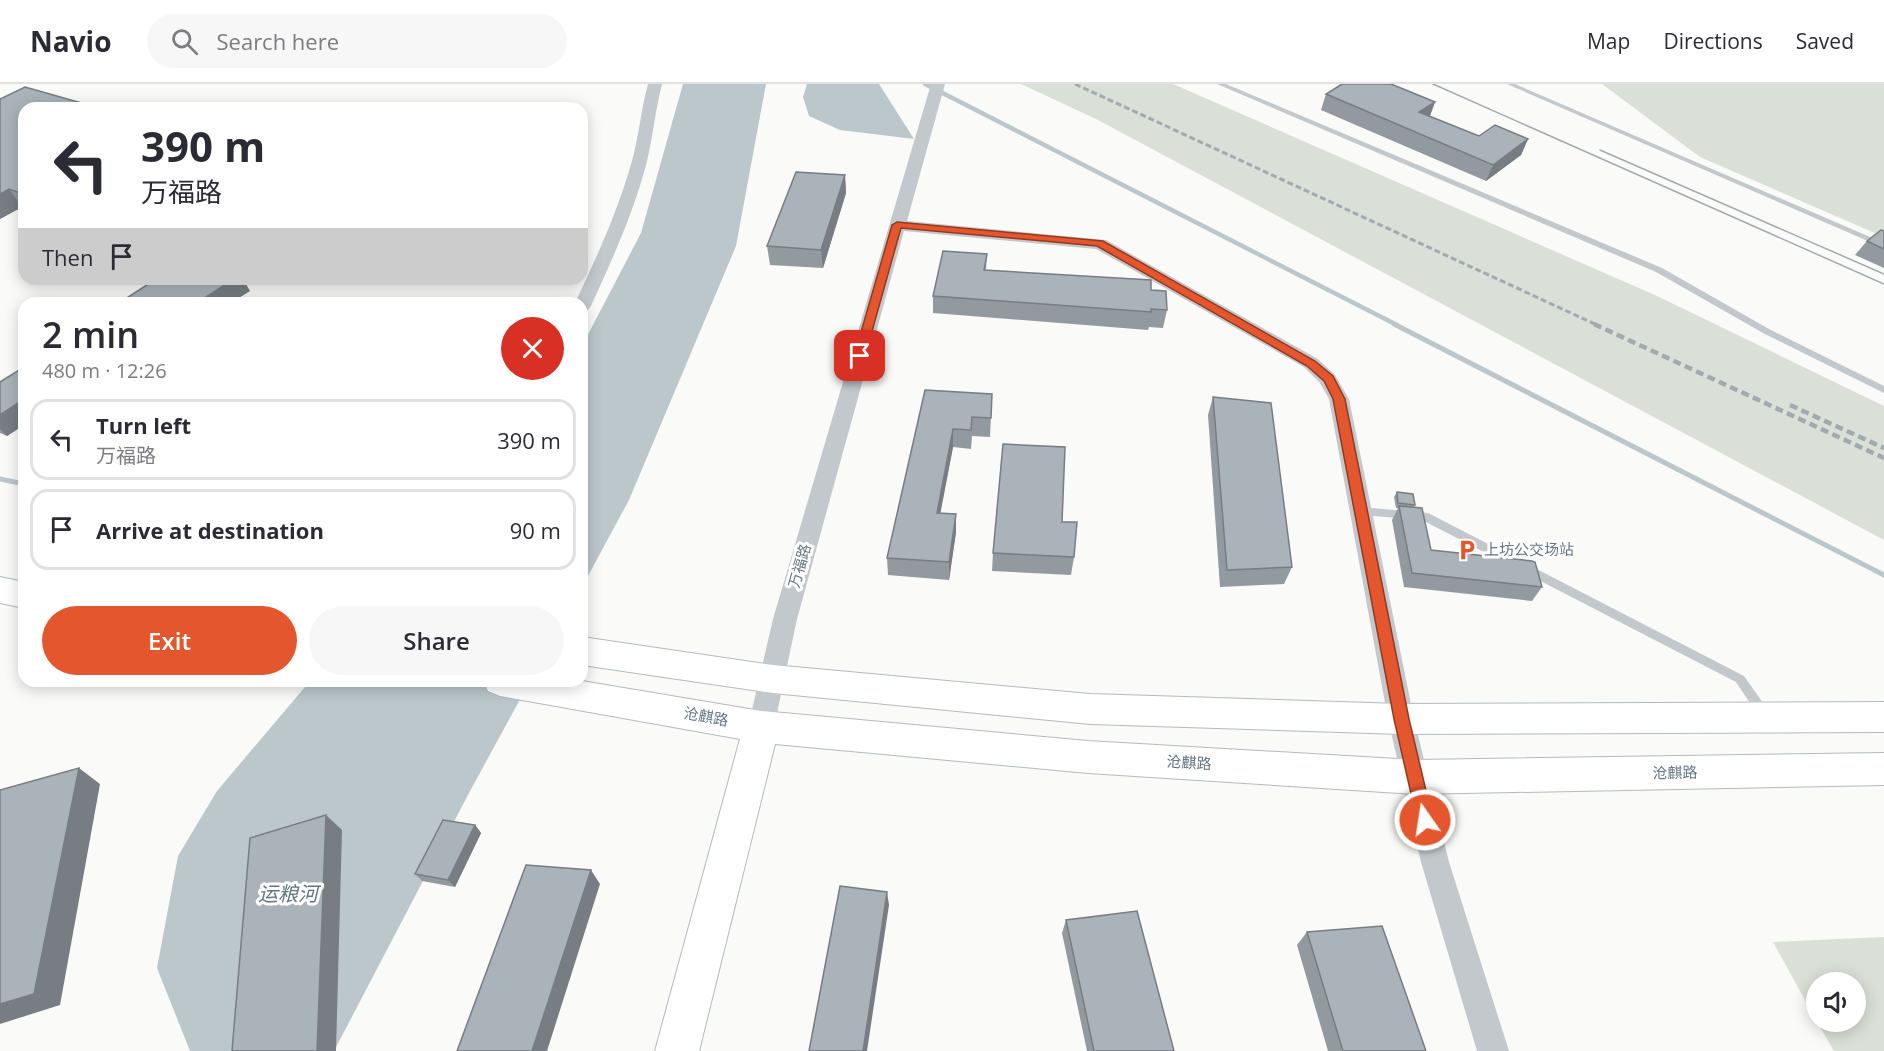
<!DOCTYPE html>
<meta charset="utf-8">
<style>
:root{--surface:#fff;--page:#f7f7f7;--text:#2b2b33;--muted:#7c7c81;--line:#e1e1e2;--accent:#e4572e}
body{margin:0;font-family:"Open Sans","Noto Sans SC",sans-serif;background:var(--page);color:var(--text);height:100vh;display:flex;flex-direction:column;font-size:22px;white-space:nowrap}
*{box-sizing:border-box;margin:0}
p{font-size:20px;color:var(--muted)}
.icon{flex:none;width:33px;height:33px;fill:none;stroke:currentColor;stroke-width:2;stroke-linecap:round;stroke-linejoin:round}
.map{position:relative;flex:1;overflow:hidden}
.details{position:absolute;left:18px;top:213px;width:570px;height:390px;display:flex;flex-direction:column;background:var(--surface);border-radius:18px;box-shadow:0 3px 15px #0003}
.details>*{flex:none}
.top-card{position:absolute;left:18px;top:18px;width:570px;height:183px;border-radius:18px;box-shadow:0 3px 15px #0003;background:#fff;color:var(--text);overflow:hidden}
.buttons{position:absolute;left:1806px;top:888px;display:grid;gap:12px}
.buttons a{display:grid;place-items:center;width:60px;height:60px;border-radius:50%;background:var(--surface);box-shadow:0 3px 15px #0003;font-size:30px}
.pin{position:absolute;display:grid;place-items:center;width:51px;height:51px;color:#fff;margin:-26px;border-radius:12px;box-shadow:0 3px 9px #0006}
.me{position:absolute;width:66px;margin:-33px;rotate:347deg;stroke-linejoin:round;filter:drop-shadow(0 0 4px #0008)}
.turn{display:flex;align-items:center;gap:21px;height:126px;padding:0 24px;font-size:27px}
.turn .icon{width:78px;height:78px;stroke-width:2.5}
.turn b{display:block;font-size:42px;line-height:51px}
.then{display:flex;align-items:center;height:57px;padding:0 24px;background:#0003;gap:12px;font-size:22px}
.round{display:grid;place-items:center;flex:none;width:63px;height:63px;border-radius:32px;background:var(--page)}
.head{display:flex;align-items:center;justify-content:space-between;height:102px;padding:0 24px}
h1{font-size:36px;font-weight:600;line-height:45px}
.button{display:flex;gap:12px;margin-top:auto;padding:12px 24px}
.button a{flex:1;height:69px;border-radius:36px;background:var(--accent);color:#fff;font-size:24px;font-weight:600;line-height:69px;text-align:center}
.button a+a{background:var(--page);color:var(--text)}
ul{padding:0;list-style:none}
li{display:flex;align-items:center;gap:18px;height:81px;margin:0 12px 9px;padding:0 12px;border:3px solid var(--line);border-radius:18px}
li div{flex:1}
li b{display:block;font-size:22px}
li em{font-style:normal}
header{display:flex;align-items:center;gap:36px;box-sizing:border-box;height:84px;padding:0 30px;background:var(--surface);border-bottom:2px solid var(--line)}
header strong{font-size:28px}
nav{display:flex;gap:33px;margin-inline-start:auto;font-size:21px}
.search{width:420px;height:54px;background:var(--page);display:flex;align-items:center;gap:15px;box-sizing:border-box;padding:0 21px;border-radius:33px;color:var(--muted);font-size:22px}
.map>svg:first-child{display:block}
.green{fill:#dadfd7}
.water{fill:#bbc7cb}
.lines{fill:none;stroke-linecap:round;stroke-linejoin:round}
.stream-far1{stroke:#bbc7cb;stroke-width:4.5}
.stream{stroke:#bbc7cb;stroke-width:5}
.secondary-casing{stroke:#b3babf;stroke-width:2}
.lane{fill:#c3c8cc;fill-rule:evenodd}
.street{fill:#c3c8cc;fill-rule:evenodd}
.secondary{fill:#fff;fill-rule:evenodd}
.tram{stroke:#a2aab0;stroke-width:1.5}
.rail-far1{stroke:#a2aab0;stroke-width:3;stroke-dasharray:6 3;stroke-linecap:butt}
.rail{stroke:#a2aab0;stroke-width:4.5;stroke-dasharray:8 4.5;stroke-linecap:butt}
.wall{fill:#929a9f}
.shaded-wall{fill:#777d82}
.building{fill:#aab3b9;stroke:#777d82;stroke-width:1.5}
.route{fill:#e4572e;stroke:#94391e;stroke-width:1.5}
.labels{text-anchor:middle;stroke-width:6;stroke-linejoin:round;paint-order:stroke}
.poi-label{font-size:15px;fill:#657683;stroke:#fff;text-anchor:start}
.street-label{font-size:15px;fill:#657683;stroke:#fff}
.near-water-label{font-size:20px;font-style:italic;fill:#60757c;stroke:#fff}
</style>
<header>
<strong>Navio</strong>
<div class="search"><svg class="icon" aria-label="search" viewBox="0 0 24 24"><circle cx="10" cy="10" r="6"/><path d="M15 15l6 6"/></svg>Search here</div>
<nav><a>Map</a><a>Directions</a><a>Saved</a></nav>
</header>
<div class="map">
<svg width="1884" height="967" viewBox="0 0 1884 967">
<rect width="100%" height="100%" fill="#fafaf8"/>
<g class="green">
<polygon points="1021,0 1173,0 1657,212 1884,322 1884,456 1096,35"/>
<polygon points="1602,0 1884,0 1884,153 1700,73"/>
<polygon points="1884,853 1884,967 1834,967 1817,938 1856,938 1856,898 1816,898 1816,936 1773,858"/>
</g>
<g class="water">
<polygon points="683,0 766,0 736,162 629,416 582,503 582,262 641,149"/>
<polygon points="807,0 879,0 914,55 840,46 809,32 803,13"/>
<polygon points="310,597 530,597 469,709 334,967 190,967 157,884 178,772 217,707"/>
</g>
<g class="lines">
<polyline class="stream-far1" points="925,0 1397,241"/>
<g class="stream">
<polyline points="1394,240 1884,491"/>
<polyline points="0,395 24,400"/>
</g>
<defs>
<g id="secondary">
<polygon points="0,493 24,498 24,524 0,519"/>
<polygon points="582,553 773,581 1090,610 1401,620 1884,618 1884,648 1401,650 1090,640 773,609 582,581"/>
<polygon points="483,597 582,597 761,627 1088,657 1415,676 1884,669 1884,701 1415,710 1088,689 775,660 699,967 655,967 740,655 500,612 488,607"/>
</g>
</defs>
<use href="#secondary" class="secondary-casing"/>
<g class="lane">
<polygon points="1217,0 1226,0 1662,184 1769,245 1884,302 1884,309 1763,249 1656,188"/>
<polygon points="1507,0 1515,0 1884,159 1884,164"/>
<polygon points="1361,423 1428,429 1744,592 1768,626 1770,630 1768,634 1764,635 1760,634 1736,598 1422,436 1361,431 1356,427"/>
</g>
<g class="street">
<path d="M648,0h14c-7,27 -9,54 -16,81 -13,49 -34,95 -55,141l-3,4 -6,2v-9h-7c22,-46 43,-93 57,-142 7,-25 9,-52 16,-77z"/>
<polygon points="931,0 945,0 907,137 1106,156 1318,275 1335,291 1349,315 1414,635 1449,778 1509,967 1477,967 1421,778 1388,635 1329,315 1320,299 1304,283 1096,165 904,147 797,535 774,643 770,651 761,654 752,651 748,643 773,535"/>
</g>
<use href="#secondary" class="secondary"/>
<g class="tram">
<polyline points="1433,0 1884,200"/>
<polyline points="1600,66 1884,190"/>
</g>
<polyline class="rail-far1" points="1075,0 1597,241"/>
<g class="rail">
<polyline points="1594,240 1884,374"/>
<polyline points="1790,321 1884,364"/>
</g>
</g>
<g class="wall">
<polygon points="1326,10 1435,18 1430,32 1479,52 1528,55 1521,71 1486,97 1321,26"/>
<polygon points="24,24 24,123 22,123 0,135"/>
<polygon points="845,91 846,109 823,184 770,181 767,162"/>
<polygon points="1884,147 1884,184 1855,171 1867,157"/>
<polygon points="987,170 986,186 1151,206 1167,226 1163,244 1149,243 1148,246 933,229 933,212"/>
<polygon points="24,283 24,341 7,352 0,349 0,298"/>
<polygon points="925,306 992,310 990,353 972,352 971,365 953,363 940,429 956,448 949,496 888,491 887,474"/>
<polygon points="1213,313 1292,483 1284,500 1220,503 1208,331"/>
<polygon points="1397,408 1415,421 1414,423 1431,466 1542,503 1532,517 1404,503 1392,436 1398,424 1396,424 1394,413"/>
<polygon points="1062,438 1074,473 1071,491 992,487 993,469"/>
<polygon points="475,741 481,749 455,803 422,797 415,790"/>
<polygon points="1066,836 1174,967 1087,967 1062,849"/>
<polygon points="1307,848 1426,967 1328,967 1297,861"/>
</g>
<g class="shaded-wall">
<polygon points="1435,18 1429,34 1419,28"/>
<polygon points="1528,55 1521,71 1486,97 1493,81"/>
<polygon points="845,91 846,109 823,184 821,166"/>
<polygon points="9,105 22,123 0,135 0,110"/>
<polygon points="231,195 243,195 250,207 231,219 197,219"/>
<polygon points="24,315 24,341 7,352 0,345 0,331"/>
<polygon points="953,345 953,363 937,447 937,429"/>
<polygon points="956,430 956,448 949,496 949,478"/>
<polygon points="79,684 100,700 60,921 0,940 0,920"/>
<polygon points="326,731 342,746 336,967 317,967"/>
<polygon points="475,741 481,749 455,803 448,796"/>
<polygon points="591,786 600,800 547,967 532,967"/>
<polygon points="887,808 889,821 867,967 863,967"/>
</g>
<g class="building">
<polygon points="1342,0 1391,0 1435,18 1419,28 1479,52 1495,41 1528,55 1493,81 1326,10"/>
<polygon points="25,3 99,24 24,24 24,109 23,110 9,105 0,110 0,15"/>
<polygon points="796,88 845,91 821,166 767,162"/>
<polygon points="1881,146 1884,147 1884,165 1867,157"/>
<polygon points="943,167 987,170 984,186 1151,196 1151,206 1166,207 1167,226 1151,225 1151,228 933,212"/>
<polygon points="156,195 234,195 197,219 177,219 170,216 165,219 119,219"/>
<polygon points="24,283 24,315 0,331 0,298"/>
<polygon points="925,306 992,310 991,334 972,333 971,346 953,345 937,429 956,430 949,478 887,474"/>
<polygon points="1213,313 1271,319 1292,483 1227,486"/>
<polygon points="1003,360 1065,363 1062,438 1077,438 1074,473 993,469"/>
<polygon points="1397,408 1413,410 1415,421 1398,419"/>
<polygon points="1399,422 1422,424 1431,466 1532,477 1535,478 1542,503 1412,489"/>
<polygon points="79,684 34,910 0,920 0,706"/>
<polygon points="326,731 317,967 232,967 250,754"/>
<polygon points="443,736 475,741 448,796 415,790"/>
<polygon points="526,781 591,786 532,967 457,967"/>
<polygon points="840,802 887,808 863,967 809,967"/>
<polygon points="1137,827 1174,967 1094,967 1066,836"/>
<polygon points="1382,842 1426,967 1343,967 1307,848"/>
</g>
<polygon class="route" points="897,138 1103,157 1315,277 1333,292 1345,315 1409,635 1433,736 1431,741 1425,743 1419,741 1417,736 1394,635 1333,315 1324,297 1307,282 1097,162 901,144 865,272 860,276 856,275 854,272 892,141"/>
<defs>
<symbol id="parking-bare" viewBox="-9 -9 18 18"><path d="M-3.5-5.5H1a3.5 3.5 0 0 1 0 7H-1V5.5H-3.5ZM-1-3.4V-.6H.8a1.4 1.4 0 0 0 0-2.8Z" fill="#e4572e" stroke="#fff" stroke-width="2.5" paint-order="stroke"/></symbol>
</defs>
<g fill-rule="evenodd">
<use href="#parking-bare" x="1452" y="451" width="30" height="30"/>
</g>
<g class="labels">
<g class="poi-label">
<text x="1484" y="471">上坊公交场站</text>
</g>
<g class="street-label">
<text transform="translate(800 482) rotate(-74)" y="5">万福路</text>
<text transform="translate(706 633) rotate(10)" y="5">沧麒路</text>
<text transform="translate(1189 679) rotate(3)" y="5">沧麒路</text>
<text transform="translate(1675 689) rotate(-1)" y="5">沧麒路</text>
</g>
<g class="near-water-label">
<text x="288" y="817">运粮河</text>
</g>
</g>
</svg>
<div class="buttons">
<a><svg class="icon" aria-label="sound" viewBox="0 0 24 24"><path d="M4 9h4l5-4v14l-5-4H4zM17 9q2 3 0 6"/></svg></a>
</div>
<div class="pin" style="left:860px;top:272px;background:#d93025"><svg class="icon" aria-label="arrive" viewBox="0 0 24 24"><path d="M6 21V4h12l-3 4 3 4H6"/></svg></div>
<svg class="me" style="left:1425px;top:736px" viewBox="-20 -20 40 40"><circle r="17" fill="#e4572e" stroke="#fff" stroke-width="3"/><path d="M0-11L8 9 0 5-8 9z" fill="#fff"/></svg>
<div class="top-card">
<div class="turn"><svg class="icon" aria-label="left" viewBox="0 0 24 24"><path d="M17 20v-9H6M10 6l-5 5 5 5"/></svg><div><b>390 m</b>万福路</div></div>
<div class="then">Then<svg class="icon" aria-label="arrive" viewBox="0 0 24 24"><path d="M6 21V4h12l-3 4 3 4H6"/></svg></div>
</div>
<section class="details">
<div class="head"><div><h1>2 min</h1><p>480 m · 12:26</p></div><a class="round" style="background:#d93025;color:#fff"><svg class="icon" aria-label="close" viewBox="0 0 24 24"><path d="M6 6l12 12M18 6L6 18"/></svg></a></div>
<ul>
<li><svg class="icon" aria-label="left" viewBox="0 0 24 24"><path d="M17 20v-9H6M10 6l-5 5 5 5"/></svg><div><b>Turn left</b><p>万福路</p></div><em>390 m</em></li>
<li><svg class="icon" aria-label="arrive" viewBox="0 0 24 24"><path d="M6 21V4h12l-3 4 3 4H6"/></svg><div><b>Arrive at destination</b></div><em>90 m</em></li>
</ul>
<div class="button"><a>Exit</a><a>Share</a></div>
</section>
</div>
